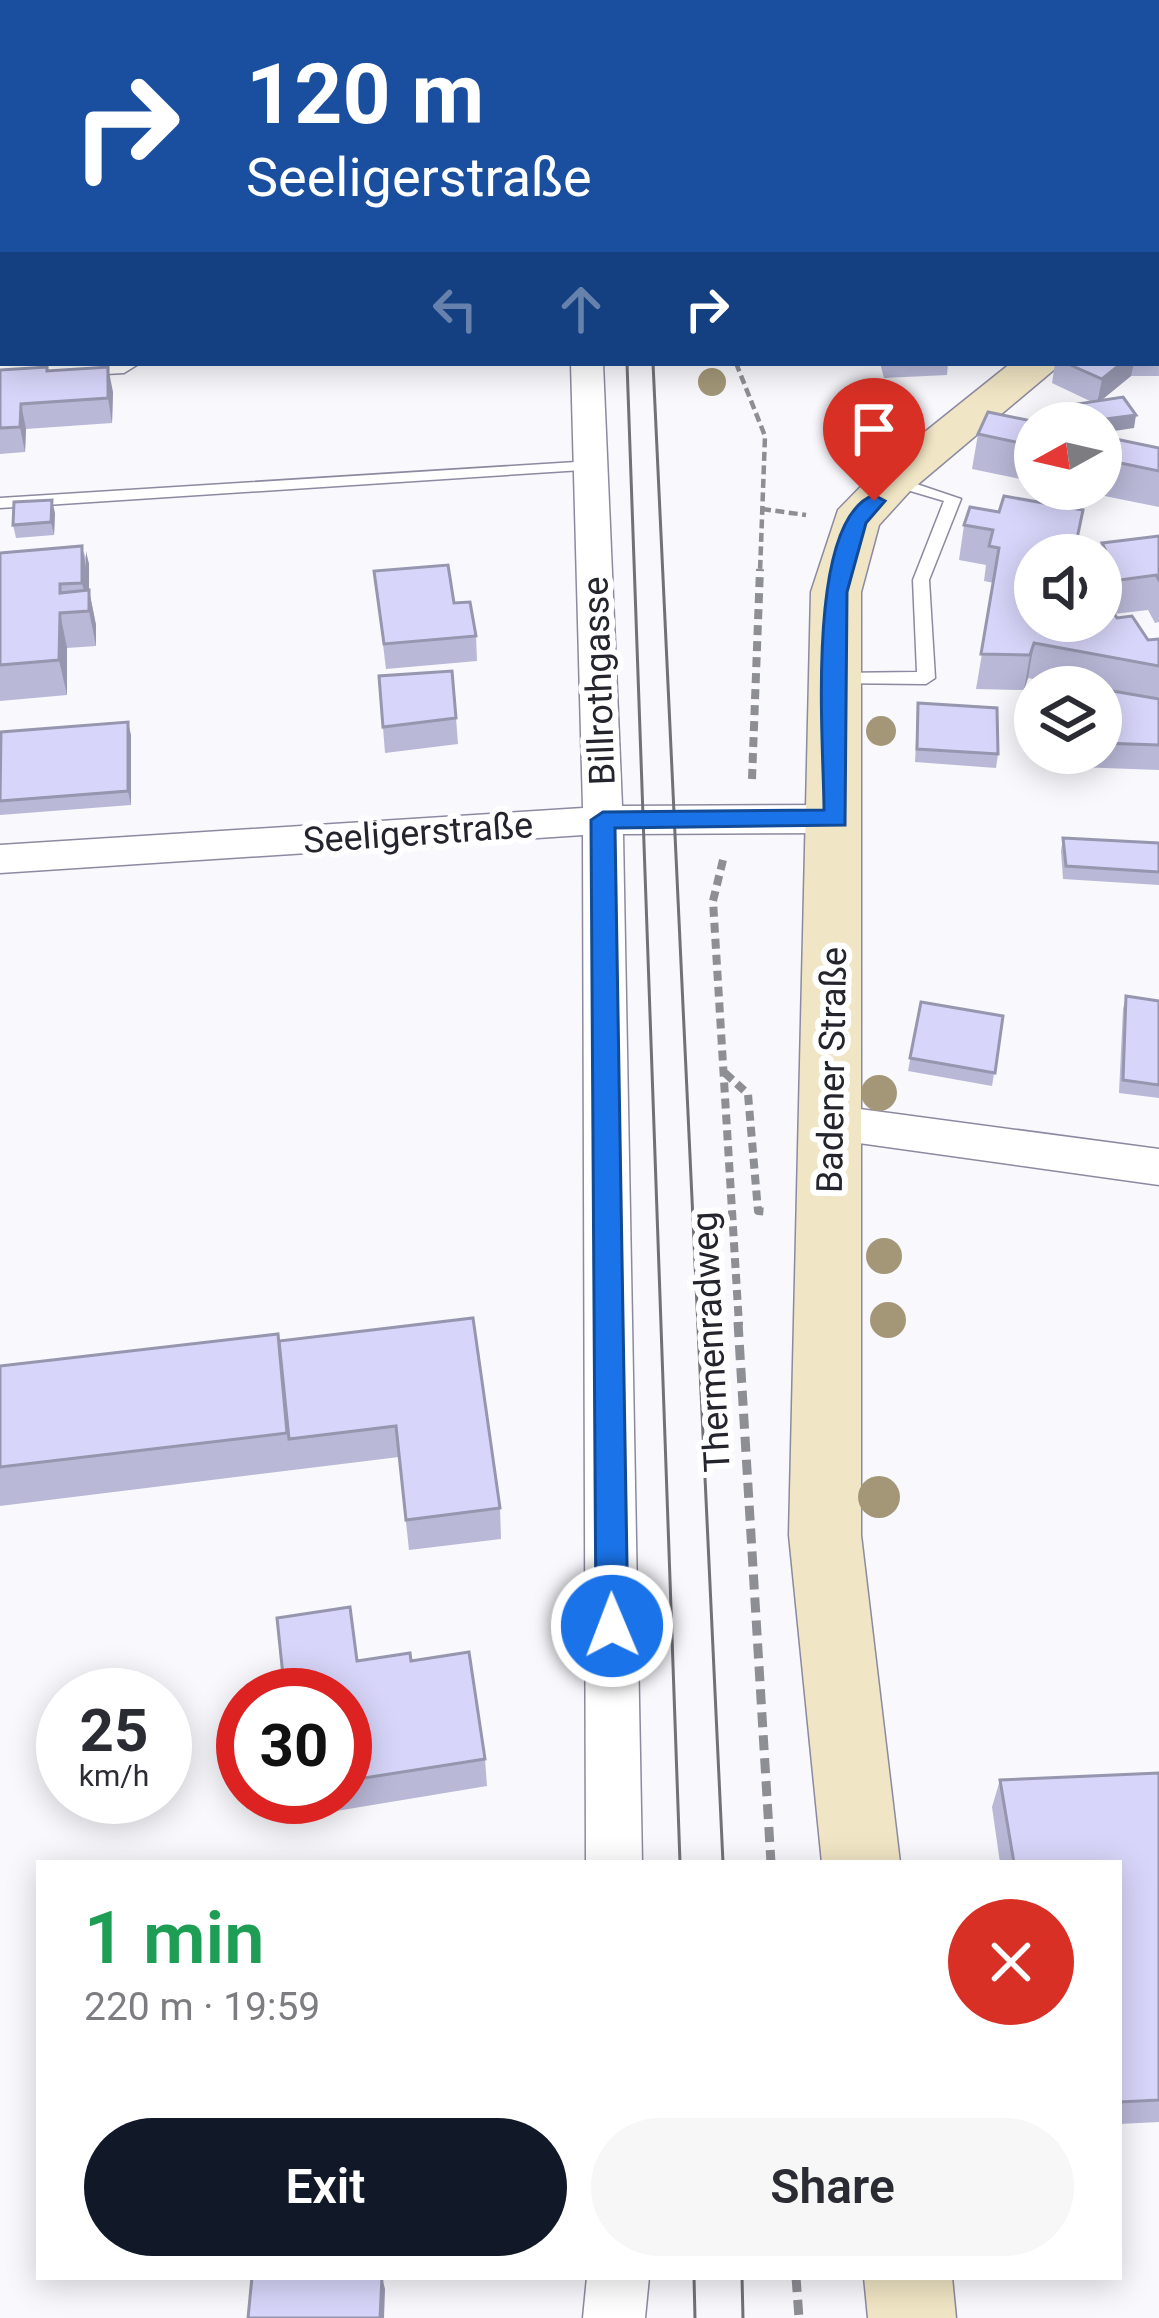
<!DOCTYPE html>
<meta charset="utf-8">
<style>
:root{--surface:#fff;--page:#f7f7f7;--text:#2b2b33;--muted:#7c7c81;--accent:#111827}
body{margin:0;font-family:Roboto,sans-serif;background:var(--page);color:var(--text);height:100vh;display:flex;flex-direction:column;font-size:45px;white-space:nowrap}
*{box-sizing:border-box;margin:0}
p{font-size:39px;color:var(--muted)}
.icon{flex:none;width:66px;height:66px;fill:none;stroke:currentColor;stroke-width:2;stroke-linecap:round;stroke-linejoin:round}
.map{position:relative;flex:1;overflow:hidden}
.sheet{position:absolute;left:36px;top:1860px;width:1086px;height:420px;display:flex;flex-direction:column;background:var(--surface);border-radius:0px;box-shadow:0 6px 30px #0003}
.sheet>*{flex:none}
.top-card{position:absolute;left:0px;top:0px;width:1161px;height:366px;box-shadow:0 6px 30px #0003;background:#1a4fa0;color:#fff;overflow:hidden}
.needle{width:78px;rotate:262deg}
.controls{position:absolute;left:1014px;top:402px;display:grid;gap:24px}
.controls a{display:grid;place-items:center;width:108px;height:108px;border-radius:50%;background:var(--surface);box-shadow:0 6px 30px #0003;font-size:60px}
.speed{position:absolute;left:36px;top:1668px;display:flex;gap:24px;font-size:60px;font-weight:700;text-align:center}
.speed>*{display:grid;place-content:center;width:156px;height:156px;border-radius:50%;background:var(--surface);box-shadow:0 6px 30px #0003;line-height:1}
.speed small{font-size:30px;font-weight:400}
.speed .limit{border:18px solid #d22;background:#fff;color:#111}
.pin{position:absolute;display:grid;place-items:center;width:102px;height:102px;color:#fff;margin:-123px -51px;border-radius:50% 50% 50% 0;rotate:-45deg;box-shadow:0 0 12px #0007}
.pin .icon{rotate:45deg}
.me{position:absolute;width:132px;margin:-66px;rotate:359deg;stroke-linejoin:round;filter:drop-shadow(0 0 9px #0008)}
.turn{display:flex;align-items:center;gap:42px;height:252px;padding:0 48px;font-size:54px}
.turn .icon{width:156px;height:156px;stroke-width:2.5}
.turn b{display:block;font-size:84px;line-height:102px}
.lanes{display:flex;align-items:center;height:114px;padding:0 48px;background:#0003;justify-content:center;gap:60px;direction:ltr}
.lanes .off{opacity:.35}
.round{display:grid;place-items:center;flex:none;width:126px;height:126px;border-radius:63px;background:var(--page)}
.overview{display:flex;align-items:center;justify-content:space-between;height:204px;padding:0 48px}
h1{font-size:72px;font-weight:600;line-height:90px;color:#1e9e55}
.primary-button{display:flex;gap:24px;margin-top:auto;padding:24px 48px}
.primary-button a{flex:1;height:138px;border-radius:72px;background:var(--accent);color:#fff;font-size:48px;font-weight:600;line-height:138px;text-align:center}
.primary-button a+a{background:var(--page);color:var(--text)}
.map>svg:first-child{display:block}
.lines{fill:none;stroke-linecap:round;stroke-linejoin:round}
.lane-casing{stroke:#8b8aa1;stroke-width:3}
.street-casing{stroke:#8b8aa1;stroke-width:3}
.secondary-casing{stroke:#8b8aa1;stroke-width:3}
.path-far2{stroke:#8e8e95;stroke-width:4.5;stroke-dasharray:9 4.5;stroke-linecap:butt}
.path-far1{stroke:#8e8e95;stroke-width:8;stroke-dasharray:10 6;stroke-linecap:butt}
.path{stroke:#8e8e95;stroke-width:9;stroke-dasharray:15 8;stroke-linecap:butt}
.lane{fill:#fff;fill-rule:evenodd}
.street{fill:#fff;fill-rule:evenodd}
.secondary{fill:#f0e5c4;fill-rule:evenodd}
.tram{stroke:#717178;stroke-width:3}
.tree{fill:#a39778}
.wall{fill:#b9b8d7}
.shaded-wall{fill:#9696af}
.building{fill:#d7d6fa;stroke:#9696af;stroke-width:3;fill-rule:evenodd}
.route{fill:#1a73e8;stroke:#114b97;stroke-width:3}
.labels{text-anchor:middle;stroke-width:12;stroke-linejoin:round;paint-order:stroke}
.street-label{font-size:36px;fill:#24242d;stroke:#fff}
</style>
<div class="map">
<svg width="1159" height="2318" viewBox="0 0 1159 2318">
<rect width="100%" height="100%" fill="#f8f8fd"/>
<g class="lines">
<defs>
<g id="lane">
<rect x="737" y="0" width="12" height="3"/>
<polygon points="592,461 600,466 598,469 0,508 0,498"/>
<polygon points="893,476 961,499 929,580 935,678 926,684 831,683 831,675 837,673 917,672 913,580 944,501 887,484 885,481"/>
</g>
<g id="street">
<rect x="559" y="0" width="28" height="3"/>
<polygon points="799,0 827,0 797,3"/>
<polygon points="0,360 3,363 140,363 124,373 0,380"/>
<polygon points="571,363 603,363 622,806 836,805 850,809 856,819 850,829 836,833 623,834 642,1863 586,1863 583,835 0,873 0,845 583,808"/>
<polygon points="830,1105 1159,1149 1159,1185 830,1139 814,1134 808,1122 814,1110"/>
<polygon points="587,2277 649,2277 645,2318 583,2318"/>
</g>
<g id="secondary">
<polygon points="1159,271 1159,298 1158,298 1158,271"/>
<polygon points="1011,363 1062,363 910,491 879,525 861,592 861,1535 900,1863 822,1863 789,1535 811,592 838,510 876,471"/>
<polygon points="864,2277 952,2277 956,2318 868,2318"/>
</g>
</defs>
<use href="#lane" class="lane-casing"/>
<use href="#street" class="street-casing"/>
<use href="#secondary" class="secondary-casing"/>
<g class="path-far2">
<polyline points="736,363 765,436 760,572"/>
<polyline points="762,509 806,515"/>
</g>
<g class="path-far1">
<polyline points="752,779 760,569"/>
<polyline points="723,860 713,901 739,1325"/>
<polyline points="725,1073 748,1094 758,1211 769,1212"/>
</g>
<g class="path">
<polyline points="738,1322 771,1863"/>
<polyline points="796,2277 799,2318"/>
</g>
<use href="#lane" class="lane"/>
<use href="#street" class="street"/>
<use href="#secondary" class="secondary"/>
<g class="tram">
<polyline points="627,363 680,1863"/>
<polyline points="653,363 723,1863"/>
<polyline points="694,2277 695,2318"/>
<polyline points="742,2277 743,2318"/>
</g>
</g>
<g class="tree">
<circle cx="712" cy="382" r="14"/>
<circle cx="861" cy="464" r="14"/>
<circle cx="881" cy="731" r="15"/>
<circle cx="879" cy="1093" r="18"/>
<circle cx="884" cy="1256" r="18"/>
<circle cx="888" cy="1320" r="18"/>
<circle cx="879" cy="1497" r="21"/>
</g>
<g class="wall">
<polygon points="0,0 41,0 41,3 3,3 3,11 0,11"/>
<rect x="92" y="0" width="109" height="3"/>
<rect x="0" y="16" width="3" height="65"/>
<rect x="0" y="219" width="3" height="95"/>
<polygon points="1158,334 1159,376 1131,376 1101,400 1134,428 1101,423 1064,423 1062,419 1064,406 1092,402 1052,383 1055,363 1158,363"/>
<polygon points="880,363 948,363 947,375 884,378"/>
<polygon points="0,370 48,371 113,392 112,423 26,429 25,452 0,454"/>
<polygon points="1035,423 1035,482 972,469 978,434"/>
<polygon points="1101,459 1159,471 1159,507 1070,489 1101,489"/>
<polygon points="970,507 1075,553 1101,550 1102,543 1159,536 1159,622 1155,623 1148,610 1114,614 1117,618 1148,640 1159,639 1159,770 1077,767 1076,753 1101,753 1101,687 1076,687 1028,678 1024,690 976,689 994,583 984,581 986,565 959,560 964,525"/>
<polygon points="55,513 54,535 16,538 13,525"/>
<polygon points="83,551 89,564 89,590 96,625 96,646 67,648 67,695 0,701 0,553"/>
<polygon points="374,571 476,636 477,661 386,669"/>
<polygon points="379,676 456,718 458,744 385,753"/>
<polygon points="918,703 998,754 996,768 915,762"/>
<polygon points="131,735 131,805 0,815 0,749"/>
<polygon points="1063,838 1159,843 1159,885 1063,879 1061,851"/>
<polygon points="1126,996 1159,1001 1159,1098 1119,1093 1123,1009"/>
<polygon points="921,1002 1003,1016 992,1086 908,1071"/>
<polygon points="473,1318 500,1508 501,1539 409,1550 399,1457 0,1506 0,1366 279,1341"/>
<polygon points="358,1661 411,1661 485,1759 487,1786 300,1817 296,1797 345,1797 345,1695"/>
<polygon points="1159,1773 1159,2122 1119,2124 1119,1863 1000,1863 992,1807 1000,1780"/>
</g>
<g class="shaded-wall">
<polygon points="1122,363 1134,363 1131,376 1097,404 1102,379"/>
<polygon points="108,367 113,392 112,423 108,398"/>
<polygon points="21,404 26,429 25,452 20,427"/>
<polygon points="1136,415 1134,428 1101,433 1101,423 1086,423"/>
<polygon points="52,500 55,513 54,535 51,522"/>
<polygon points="82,546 86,568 86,551 89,564 89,611 82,583"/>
<polygon points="89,590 96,625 96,646 89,611"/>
<polygon points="60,613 67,648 67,695 59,660"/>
<polygon points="1034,643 1028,678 1024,690 1030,655"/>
<polygon points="128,722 131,735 131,805 128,791"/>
<polygon points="382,2277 385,2289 384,2318 380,2318"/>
</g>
<g class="building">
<rect x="673" y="0" width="57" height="3"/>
<rect x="0" y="16" width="3" height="41"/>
<rect x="1158" y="97" width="1" height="67"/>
<rect x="0" y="130" width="3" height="28"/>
<rect x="0" y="219" width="3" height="45"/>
<polygon points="1066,363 1122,363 1102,379"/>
<polygon points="47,367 47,371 108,367 108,398 21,404 20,427 0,428 0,370"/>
<polygon points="1123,397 1136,415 1076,423 1064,406"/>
<polygon points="988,412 1041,423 1035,423 1035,446 978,434"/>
<polygon points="1101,436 1159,448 1159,471 1101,459"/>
<path d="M1004,496l79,14 -9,43 31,-4 -3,-6 57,-7v44l-3,-5 -51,7 11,21 -8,1 9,14 15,-2 16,24 11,-1v27l-125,-23 -4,12 -49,-1 18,-106 -10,-2 4,-16 -29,-5 6,-18 29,5zM1035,555h66v66h-66z"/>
<polygon points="52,500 51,522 13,525 14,502"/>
<polygon points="82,546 82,583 60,584 60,593 89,590 89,611 60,613 59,660 0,665 0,553"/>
<polygon points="448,565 454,603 470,602 476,636 384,644 374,571"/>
<polygon points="452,671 456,718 383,727 379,676"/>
<polygon points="1101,689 1159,699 1159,745 1101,743"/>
<polygon points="918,703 997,708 998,754 917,749"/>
<polygon points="128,722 128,791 0,801 1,732"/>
<polygon points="1063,838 1159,843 1159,872 1066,866"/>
<polygon points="1126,996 1159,1001 1159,1085 1123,1080"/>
<polygon points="921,1002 1003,1016 995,1073 910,1058"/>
<polygon points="473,1318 500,1508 406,1520 396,1426 289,1439 279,1341"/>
<polygon points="278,1334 287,1433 0,1467 0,1366"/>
<polygon points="350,1607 357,1661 410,1653 411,1661 469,1652 485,1759 345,1781 345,1695 285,1695 277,1618"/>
<polygon points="1159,1773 1159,2100 1119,2102 1119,1863 1014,1863 1000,1780"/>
<polygon points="252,2277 382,2277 380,2318 248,2318"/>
</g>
<path class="route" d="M874,495l11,6 -19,22 -19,69 -2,233 -230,3 13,798 -5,10 -11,5 -11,-5 -5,-10 -5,-806 12,-8 221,-2c0,-64 -20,-290 50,-315z"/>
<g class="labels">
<g class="street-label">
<text transform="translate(598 681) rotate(-92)" y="13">Billrothgasse</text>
<text transform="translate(418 832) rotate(-4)" y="13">Seeligerstraße</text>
<text transform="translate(831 1070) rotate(-89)" y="13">Badener Straße</text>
<text transform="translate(710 1342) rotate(-93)" y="13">Thermenradweg</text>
</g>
</g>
</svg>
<div class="controls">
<a><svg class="needle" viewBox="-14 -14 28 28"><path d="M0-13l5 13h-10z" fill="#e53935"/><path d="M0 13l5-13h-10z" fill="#7c7c81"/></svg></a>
<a><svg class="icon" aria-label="sound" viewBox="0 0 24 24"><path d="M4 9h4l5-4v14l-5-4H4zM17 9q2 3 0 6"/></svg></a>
<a><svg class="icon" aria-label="layers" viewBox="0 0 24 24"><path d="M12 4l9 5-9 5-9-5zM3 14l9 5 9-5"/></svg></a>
</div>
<div class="speed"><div>25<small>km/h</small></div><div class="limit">30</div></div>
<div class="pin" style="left:874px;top:501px;background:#d93025"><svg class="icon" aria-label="arrive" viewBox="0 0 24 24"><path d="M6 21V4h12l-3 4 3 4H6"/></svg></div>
<svg class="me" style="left:612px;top:1626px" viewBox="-20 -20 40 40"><circle r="17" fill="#1a73e8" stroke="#fff" stroke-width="3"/><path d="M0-11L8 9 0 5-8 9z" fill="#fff"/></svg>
<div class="top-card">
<div class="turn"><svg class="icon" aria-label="right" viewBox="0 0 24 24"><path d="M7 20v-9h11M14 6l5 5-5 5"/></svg><div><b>120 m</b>Seeligerstraße</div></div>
<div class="lanes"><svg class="icon off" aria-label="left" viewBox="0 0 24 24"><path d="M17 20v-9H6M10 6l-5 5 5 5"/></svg><svg class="icon off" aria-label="ahead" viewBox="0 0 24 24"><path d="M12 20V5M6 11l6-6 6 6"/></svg><svg class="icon" aria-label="right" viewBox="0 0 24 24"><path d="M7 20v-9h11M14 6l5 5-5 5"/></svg></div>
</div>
<section class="sheet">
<div class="overview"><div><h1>1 min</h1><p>220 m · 19:59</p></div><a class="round" style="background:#d93025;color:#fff"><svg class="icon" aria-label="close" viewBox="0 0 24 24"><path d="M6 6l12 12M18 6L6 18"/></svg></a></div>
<div class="primary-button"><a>Exit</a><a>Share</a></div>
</section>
</div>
